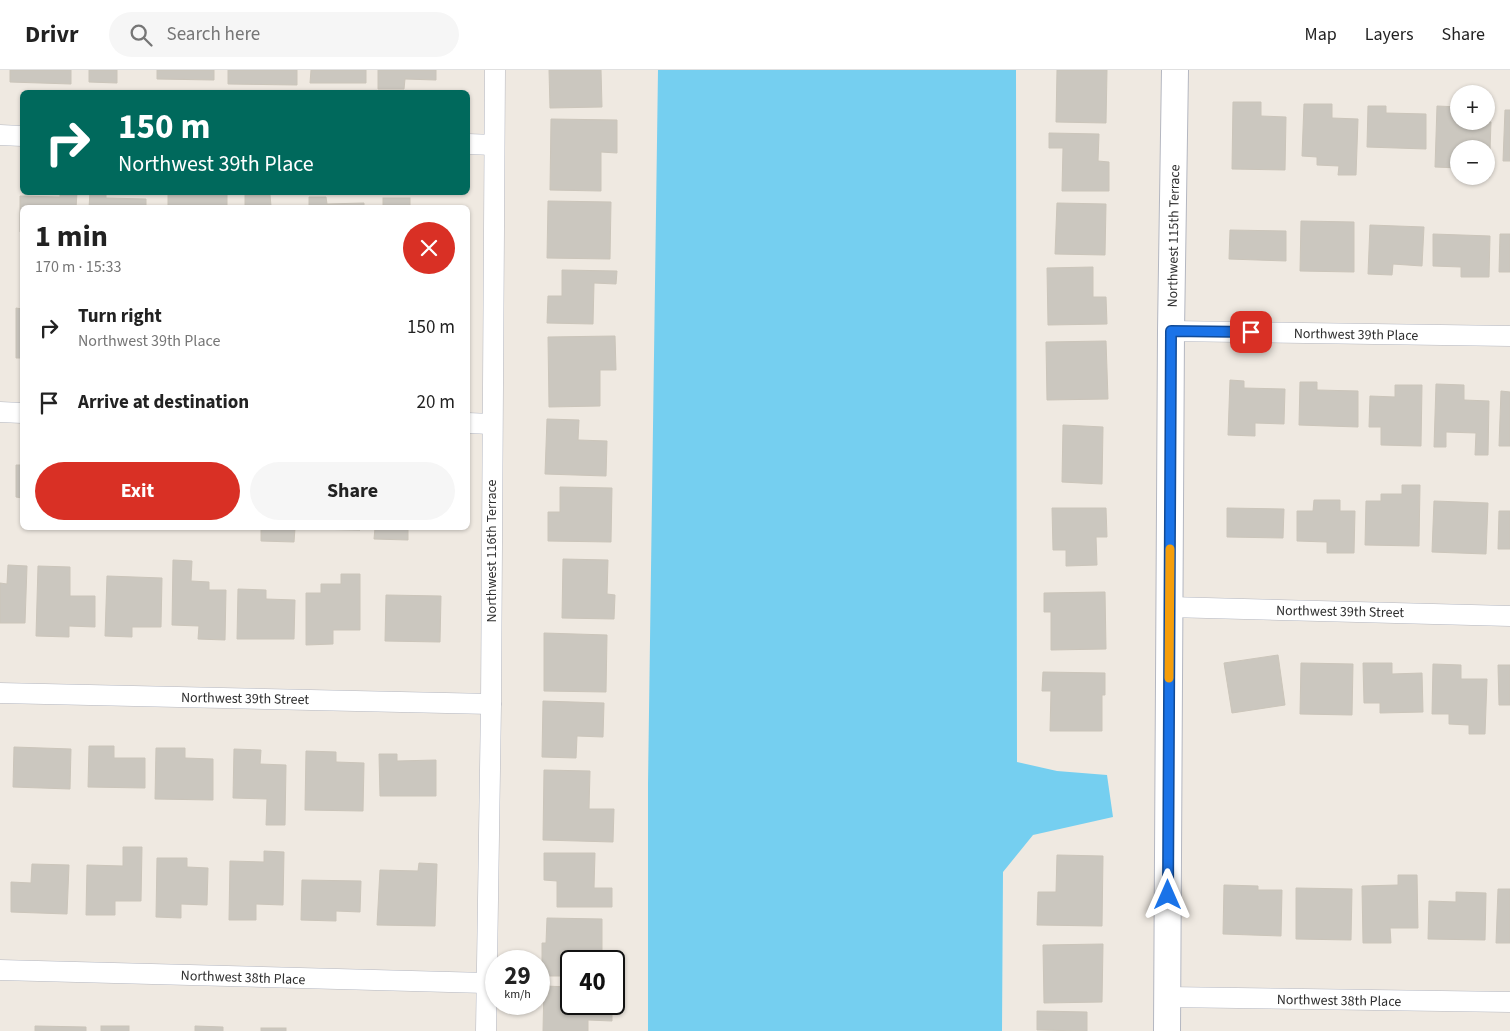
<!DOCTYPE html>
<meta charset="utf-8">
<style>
:root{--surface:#fff;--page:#f6f6f6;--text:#222;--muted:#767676;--line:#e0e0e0;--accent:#d93025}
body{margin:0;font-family:"Source Sans 3",sans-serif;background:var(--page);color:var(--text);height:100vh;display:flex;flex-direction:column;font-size:19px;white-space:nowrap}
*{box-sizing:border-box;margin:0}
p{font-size:16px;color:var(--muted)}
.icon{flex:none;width:28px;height:28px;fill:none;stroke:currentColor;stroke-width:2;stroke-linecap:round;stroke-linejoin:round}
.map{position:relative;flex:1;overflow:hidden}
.drawer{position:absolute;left:20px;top:135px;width:450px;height:325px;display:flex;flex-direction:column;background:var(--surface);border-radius:8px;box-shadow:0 1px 4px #0004}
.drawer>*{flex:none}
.top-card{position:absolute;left:20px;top:20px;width:450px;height:105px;border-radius:8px;box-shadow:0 1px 4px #0004;background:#00695c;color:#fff;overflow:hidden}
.controls{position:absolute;left:1450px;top:15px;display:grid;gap:10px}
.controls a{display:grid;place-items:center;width:45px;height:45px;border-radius:50%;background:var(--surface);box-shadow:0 1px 4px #0004;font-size:25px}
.speed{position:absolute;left:485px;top:880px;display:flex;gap:10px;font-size:25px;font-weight:700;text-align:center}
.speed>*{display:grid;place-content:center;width:65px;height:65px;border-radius:50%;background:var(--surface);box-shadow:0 1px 4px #0004;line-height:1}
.speed small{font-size:12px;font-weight:400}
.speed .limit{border:2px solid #111;border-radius:8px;background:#fff;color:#111}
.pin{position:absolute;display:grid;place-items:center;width:42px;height:42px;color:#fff;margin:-21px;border-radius:10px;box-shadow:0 2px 8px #0006}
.me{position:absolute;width:55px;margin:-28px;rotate:0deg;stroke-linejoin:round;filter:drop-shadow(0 0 4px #0008)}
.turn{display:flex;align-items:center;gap:18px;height:105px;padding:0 15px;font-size:22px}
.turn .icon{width:65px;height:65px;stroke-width:2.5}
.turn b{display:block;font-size:35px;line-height:42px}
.round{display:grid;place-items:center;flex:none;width:52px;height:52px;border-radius:26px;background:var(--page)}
.headline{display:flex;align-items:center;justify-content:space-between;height:85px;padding:0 15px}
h1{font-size:30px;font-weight:700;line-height:38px}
.button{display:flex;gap:10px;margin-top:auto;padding:10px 15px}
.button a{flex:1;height:58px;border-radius:30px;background:var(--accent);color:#fff;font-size:20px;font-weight:700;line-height:58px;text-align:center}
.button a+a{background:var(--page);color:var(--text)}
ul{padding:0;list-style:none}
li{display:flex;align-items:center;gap:15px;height:75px;padding:0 15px}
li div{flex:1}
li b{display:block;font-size:19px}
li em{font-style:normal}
header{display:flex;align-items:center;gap:30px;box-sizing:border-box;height:70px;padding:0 25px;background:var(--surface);border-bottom:1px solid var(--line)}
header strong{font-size:24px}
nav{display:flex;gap:28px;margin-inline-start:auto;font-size:18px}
.search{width:350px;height:45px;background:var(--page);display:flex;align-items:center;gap:12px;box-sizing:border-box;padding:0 18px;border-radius:28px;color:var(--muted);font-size:19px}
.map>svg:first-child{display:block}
.water{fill:#75cff0}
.building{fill:#cbc7bf;stroke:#cbc5ba}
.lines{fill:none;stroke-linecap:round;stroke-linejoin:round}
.minor-casing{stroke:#b4b7c1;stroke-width:21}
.tertiary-casing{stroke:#b4b7c1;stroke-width:28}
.minor{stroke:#fff;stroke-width:20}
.tertiary{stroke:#fff;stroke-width:26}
.route-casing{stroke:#114b97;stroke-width:12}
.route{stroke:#1a73e8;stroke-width:9}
.slow{stroke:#f59e0b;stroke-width:9}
.labels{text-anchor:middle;stroke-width:4.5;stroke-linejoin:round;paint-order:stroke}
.street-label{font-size:14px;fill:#2e2e2e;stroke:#fff}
</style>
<header>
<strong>Drivr</strong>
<div class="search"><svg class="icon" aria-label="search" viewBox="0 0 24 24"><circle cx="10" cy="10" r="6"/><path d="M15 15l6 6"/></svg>Search here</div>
<nav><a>Map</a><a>Layers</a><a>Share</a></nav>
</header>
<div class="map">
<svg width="1510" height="961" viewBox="0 0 1510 961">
<rect width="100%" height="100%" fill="#efe9e1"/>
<polygon class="water" points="658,0 1016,0 1017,692 1057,701 1107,705 1113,747 1033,765 1003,802 1002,961 648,961 648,714"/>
<g class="building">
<polygon points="10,0 71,0 71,14 10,12"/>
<polygon points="89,0 117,0 117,13 89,12"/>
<polygon points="157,0 214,0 214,10 157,9"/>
<polygon points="228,0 297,0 297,15 228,14"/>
<polygon points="311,0 366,0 366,13 310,13"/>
<polygon points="378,0 436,0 436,10 405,9 404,19 378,19"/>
<polygon points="549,0 601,0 602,37 550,38"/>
<polygon points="1057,0 1107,0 1106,53 1056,52"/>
<polygon points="1233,32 1261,32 1261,46 1286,47 1285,100 1232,99"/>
<polygon points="1304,34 1332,34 1332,48 1358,49 1356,105 1338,105 1339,96 1317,95 1317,87 1302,86"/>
<polygon points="1368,36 1386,36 1386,43 1426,44 1426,79 1367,77"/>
<polygon points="1437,36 1459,37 1459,51 1491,52 1489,108 1473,108 1486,106 1486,79 1459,79 1459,98 1435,97"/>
<polygon points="1505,40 1510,40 1510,91 1503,91"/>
<polygon points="551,49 617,50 617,83 601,82 601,121 550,120"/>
<polygon points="1049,63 1099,64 1098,91 1109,92 1109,121 1062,121 1063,78 1049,78"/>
<polygon points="60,122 77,122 76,138 22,138 22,162 20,162 20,126 60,127"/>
<polygon points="90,122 106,122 106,128 146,129 146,138 89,138"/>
<rect x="168" y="123" width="59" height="15"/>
<polygon points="245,125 270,125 271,136 299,138 245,138"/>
<polygon points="309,127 326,127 327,134 364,133 364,138 309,138"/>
<rect x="383" y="128" width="27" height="10"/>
<polygon points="548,131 611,132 610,189 547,188"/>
<polygon points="1057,133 1106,134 1105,185 1055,184"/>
<polygon points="1301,151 1354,152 1354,202 1300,201"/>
<polygon points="1370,155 1424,157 1422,196 1393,194 1392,205 1368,204"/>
<polygon points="1230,160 1286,161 1286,191 1229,189"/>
<polygon points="1433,164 1490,166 1489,207 1461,207 1461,197 1433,196"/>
<polygon points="1500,164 1510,164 1510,202 1499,202"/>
<polygon points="1093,197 1093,227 1106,227 1107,254 1048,255 1047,198"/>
<polygon points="562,200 617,201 616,214 594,213 593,254 547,253 548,226 562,226"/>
<polygon points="16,238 22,239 22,288 16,288"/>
<polygon points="615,266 616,300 600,300 600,336 549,337 548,267"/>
<polygon points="1106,271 1108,329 1047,330 1046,272"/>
<polygon points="1230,310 1244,311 1244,318 1285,319 1284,354 1255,353 1255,366 1228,365"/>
<polygon points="1300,312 1317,312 1317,320 1358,321 1358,357 1299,355"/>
<polygon points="1436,314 1464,315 1464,330 1489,331 1488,385 1475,385 1476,363 1446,362 1446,377 1434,377"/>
<polygon points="1395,315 1422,315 1421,376 1381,375 1381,357 1369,357 1370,326 1395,327"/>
<polygon points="1501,321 1510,322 1510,376 1499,376"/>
<polygon points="547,349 579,350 578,370 607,371 606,406 545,404"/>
<polygon points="1063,355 1103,357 1102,414 1062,412"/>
<polygon points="16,395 22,395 22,428 16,427"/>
<polygon points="1402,415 1420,415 1419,476 1365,475 1366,431 1381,431 1381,424 1402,424"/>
<polygon points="560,417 612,418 611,472 548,471 548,442 560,442"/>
<polygon points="1314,430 1340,430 1340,441 1355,441 1354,483 1327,483 1327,472 1297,471 1297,441 1313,441"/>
<polygon points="1434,431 1488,433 1486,484 1432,482"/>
<polygon points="1052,438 1106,438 1107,467 1096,467 1097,495 1066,496 1066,480 1053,480"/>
<polygon points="1227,438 1284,439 1283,468 1227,467"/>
<polygon points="1499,441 1510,441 1510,479 1498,479"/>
<polygon points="261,458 295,458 294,472 261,471"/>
<polygon points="309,458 360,458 360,460 309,459"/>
<polygon points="375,458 408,458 408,470 374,469"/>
<polygon points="563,489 608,490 607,524 615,525 614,549 562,548"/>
<polygon points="173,490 192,491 191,511 209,512 209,520 226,520 225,570 198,569 199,556 172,555"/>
<polygon points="8,495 27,496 25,553 0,553 0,513 7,514"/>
<polygon points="38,496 70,497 70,526 95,526 95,557 69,556 69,567 36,566"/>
<polygon points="341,504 360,504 360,560 333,560 333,574 306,575 306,523 321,523 321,514 341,514"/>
<polygon points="107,506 162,508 161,557 132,557 132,567 105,566"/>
<polygon points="238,519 266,520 266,529 295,530 294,569 237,569"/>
<polygon points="1105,522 1106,579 1051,580 1051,542 1044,542 1044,523"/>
<polygon points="386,525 441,526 440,572 385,571"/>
<polygon points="544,563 607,565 606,622 544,621"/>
<polygon points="1278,585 1285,635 1232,643 1224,593"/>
<polygon points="1301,593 1353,594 1352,645 1300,644"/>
<polygon points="1363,593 1392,593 1392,604 1422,603 1423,642 1380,643 1380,633 1364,633"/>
<polygon points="1433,594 1461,595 1461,609 1487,609 1485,664 1469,664 1469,655 1449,654 1449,644 1432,644"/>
<polygon points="1498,595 1510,595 1510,635 1499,635"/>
<polygon points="1043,602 1105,603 1105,625 1102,625 1102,661 1050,661 1051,621 1042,621"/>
<polygon points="543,631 604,633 603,667 577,666 576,688 542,687"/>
<polygon points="89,676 114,676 114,688 145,688 145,718 88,717"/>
<polygon points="14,677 71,679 70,719 13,717"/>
<polygon points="156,678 185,678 185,688 213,689 213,730 155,729"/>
<polygon points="234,679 261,680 260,694 286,695 285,755 266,755 267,729 233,728"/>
<polygon points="306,681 336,682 336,692 364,693 363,741 305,740"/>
<polygon points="379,684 397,684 397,691 436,690 436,726 380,726"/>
<polygon points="544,700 590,701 589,739 614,739 613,772 543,770"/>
<polygon points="123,777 142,777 141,831 115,831 115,845 86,845 87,795 123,796"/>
<polygon points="264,781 284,782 283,835 256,834 256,850 229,850 230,791 264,792"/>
<polygon points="544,783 595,783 594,818 612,818 612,837 557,837 557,811 544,810"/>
<polygon points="1057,785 1103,786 1102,856 1037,855 1038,822 1056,822"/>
<polygon points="157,788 187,788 187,797 208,798 207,835 181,834 181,848 156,847"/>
<polygon points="419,793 437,794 435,856 377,855 380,800 418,801"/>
<polygon points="32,794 69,795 67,844 11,842 11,812 31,813"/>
<polygon points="1398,805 1417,805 1418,858 1390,858 1391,873 1363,873 1362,816 1398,815"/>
<polygon points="302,810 361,811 360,842 336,841 336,851 301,850"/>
<polygon points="1224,815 1258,816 1258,820 1282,820 1281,866 1223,864"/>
<polygon points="1296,818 1352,819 1351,870 1296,869"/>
<polygon points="1498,819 1510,819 1510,873 1496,873"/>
<polygon points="1456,822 1486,823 1485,870 1428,869 1429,831 1456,832"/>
<polygon points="547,848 602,849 602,891 571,891 571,906 542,906 542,873 546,873"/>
<polygon points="1103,874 1102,932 1044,933 1043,875"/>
<polygon points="544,916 571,917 571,934 612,934 612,951 588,950 588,961 543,961"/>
<polygon points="1037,941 1087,942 1087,961 1037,960"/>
<polygon points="35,956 86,957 86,961 35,961"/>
<rect x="101" y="956" width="28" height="5"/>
<polygon points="195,956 223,957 223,961 195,961"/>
<rect x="261" y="958" width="25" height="3"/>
</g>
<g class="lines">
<defs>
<g id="minor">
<polyline points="0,65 22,66"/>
<polyline points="468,74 494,75"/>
<polyline points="1171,261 1510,266"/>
<polyline points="0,342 22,343"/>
<polyline points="468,353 491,354"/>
<polyline points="1169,537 1510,546"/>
<polyline points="0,623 491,634"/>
<polyline points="0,900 486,913"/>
<polyline points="1167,927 1510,932"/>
<polyline points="486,961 491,634 495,0"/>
</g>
<polyline id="tertiary" points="1167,961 1171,261 1175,0"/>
</defs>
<use href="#minor" class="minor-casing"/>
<use href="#tertiary" class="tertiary-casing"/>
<use href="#minor" class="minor"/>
<use href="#tertiary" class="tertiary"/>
</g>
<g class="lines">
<defs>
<polyline id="route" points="1168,825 1171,261 1251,262"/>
</defs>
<use href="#route" class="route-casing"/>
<use href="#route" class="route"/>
<polyline class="slow" points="1169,608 1170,479"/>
</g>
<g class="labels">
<g class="street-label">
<text transform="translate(1173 166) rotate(-89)" y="5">Northwest 115th Terrace</text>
<text transform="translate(1356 264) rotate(1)" y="5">Northwest 39th Place</text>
<text transform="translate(491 481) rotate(-90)" y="5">Northwest 116th Terrace</text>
<text transform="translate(1340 541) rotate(1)" y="5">Northwest 39th Street</text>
<text transform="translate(245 628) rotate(1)" y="5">Northwest 39th Street</text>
<text transform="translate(243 907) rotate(2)" y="5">Northwest 38th Place</text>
<text transform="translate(1339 930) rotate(1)" y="5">Northwest 38th Place</text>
</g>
</g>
</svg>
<div class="controls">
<a>+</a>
<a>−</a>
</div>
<div class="speed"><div>29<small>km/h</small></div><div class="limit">40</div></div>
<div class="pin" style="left:1251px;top:262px;background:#d93025"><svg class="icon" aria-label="arrive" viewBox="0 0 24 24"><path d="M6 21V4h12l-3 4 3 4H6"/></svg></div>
<svg class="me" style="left:1168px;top:825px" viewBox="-20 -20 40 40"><path d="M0-17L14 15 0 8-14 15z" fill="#1a73e8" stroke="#fff" stroke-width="4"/></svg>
<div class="top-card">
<div class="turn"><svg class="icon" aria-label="right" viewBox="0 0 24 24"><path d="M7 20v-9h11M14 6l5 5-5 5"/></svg><div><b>150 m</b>Northwest 39th Place</div></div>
</div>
<section class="drawer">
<div class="headline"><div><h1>1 min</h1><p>170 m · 15:33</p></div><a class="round" style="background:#d93025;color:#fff"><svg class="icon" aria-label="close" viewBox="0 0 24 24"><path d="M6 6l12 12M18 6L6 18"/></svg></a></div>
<ul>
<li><svg class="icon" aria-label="right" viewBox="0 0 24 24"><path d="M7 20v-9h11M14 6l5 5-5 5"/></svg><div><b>Turn right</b><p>Northwest 39th Place</p></div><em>150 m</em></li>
<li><svg class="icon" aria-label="arrive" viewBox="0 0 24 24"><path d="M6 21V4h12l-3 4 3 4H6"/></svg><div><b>Arrive at destination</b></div><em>20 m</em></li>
</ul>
<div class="button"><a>Exit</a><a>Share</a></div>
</section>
</div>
